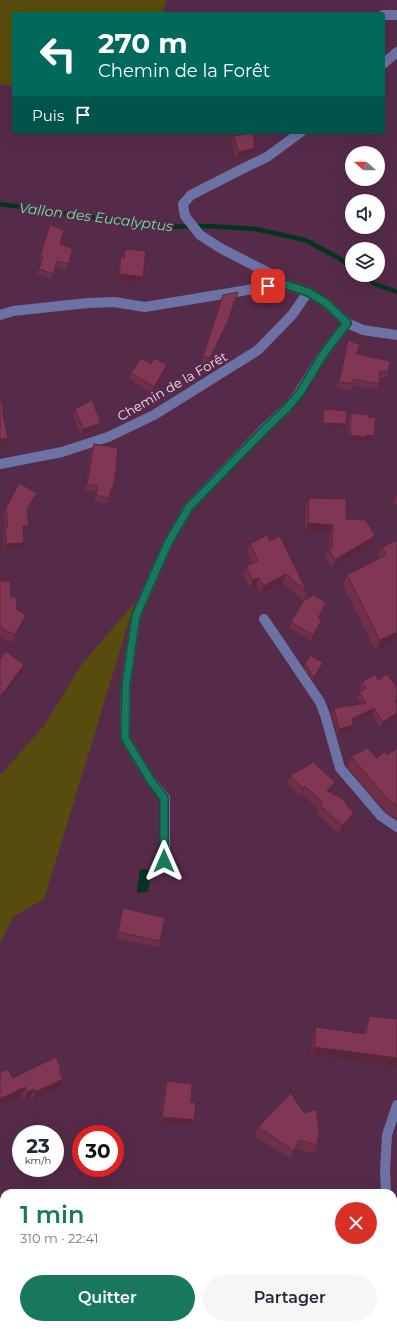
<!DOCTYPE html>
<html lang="fr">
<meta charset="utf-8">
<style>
:root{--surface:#fff;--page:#f6f6f7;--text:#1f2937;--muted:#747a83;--accent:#17785c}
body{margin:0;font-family:Montserrat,sans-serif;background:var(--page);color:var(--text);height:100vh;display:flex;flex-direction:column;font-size:15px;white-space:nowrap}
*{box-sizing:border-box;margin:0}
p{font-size:13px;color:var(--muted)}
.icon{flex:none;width:22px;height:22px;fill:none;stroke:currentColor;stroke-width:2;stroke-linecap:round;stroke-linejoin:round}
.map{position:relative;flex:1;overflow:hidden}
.details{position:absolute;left:0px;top:1189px;width:397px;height:140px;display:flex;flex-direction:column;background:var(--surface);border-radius:12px 12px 0 0;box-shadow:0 4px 16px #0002}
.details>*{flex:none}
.hud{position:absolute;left:12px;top:12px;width:373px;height:122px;border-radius:4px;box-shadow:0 4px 16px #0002;background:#00695c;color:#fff;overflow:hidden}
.needle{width:26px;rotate:291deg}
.tools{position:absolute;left:345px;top:146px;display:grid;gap:8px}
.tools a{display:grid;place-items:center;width:40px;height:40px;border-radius:50%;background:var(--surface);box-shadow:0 4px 16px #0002;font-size:20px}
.speed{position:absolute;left:12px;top:1125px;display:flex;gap:8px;font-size:20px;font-weight:700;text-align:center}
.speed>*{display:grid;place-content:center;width:52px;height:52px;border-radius:50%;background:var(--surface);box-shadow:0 4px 16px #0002;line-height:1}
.speed small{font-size:10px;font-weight:400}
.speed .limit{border:6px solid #d22;background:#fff;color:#111}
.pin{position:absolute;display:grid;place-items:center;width:34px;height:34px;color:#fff;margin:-17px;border-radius:8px;box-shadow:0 2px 6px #0006}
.me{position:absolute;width:44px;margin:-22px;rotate:0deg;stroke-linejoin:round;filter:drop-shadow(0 0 3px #0008)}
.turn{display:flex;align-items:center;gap:14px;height:84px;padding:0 20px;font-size:18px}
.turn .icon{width:52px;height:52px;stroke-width:2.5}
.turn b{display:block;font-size:28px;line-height:34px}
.then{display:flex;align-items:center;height:38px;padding:0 20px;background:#0003;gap:8px;font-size:15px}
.round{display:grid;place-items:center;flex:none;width:42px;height:42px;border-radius:21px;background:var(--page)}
.head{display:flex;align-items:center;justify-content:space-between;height:68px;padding:0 20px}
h1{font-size:24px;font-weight:600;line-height:30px;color:var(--accent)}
.primary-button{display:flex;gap:8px;margin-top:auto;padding:8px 20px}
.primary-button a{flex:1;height:46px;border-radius:24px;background:var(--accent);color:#fff;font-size:16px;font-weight:600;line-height:46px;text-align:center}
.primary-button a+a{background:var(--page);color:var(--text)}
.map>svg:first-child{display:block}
.green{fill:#574b0d}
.water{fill:#03351f}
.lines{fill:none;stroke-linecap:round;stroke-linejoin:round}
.stream{stroke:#03351f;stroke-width:4.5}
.minor{stroke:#6c72a3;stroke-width:10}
.wall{fill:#6f2f47}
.shaded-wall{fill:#5a263a}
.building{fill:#813753;stroke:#5a263a}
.route-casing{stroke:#0f4e3c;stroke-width:10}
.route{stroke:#17785c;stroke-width:7}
.labels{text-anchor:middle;stroke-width:4;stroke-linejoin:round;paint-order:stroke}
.street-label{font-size:13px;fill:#f6dbed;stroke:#552b49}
.water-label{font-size:14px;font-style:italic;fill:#6fe3a6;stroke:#552b49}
</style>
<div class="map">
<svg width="397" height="1329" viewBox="0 0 397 1329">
<rect width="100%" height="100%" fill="#552b49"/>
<g class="green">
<polygon points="0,0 166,0 162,14 14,14 14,87 0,84"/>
<polygon points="135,602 44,899 13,917 0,943 0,775 44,726 82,664"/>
</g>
<polygon class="water" points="140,869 151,870 148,892 138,893 137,890"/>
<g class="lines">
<g class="stream">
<polyline points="0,204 161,227 207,226 256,229 305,240 339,258 352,268"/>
<polyline points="362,275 375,284 397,292"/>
</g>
<g class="minor">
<polyline points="383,15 397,15"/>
<polyline points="383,64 397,52"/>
<polyline points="284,284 275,276 222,249 200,235 185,216 183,204 191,195 246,167 267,157 301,132"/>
<polyline points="0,315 13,311 88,303 114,302 145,307 284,284 308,292 326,303 347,323 363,330 397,335"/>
<polyline points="0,464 62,452 108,437 154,415 258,350 292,315 308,292"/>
<polyline points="264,619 320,702 325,715 340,768 381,816 397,827"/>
<polyline points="165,861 165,798 151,781 125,738 126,684 136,616 168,543 189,507 265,428 287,408 299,393 324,353 347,323"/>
<polyline points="386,1193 385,1170 387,1135 397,1105"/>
<polyline points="380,1329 380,1325"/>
</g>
</g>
<g class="wall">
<polygon points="234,136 253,154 236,159 232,142"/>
<polygon points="50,225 60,244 73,249 66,269 56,266 51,279 37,274 41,262 39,261"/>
<polygon points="125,249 143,277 141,283 117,280 119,263 121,257 122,257"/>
<polygon points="223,295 226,327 208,365 201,362"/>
<polygon points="348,340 356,355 388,372 386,378 380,377 379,384 377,390 353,385 351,390 337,388 346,346"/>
<polygon points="151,364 167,365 165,371 152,393 129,379 131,373"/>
<polygon points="75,409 101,423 99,429 81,435 73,415"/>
<polygon points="324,409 346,424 345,427 322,426 323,413"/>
<polygon points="351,413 368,417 372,441 365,441 364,442 348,440 349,418"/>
<polygon points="94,444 116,465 113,488 111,493 110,493 107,503 94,501 96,492 85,490 92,449"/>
<polygon points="397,491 397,505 392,503"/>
<polygon points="37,493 35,499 28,511 29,526 27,531 24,531 22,548 4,549 3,533 5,527 4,514 6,508"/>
<polygon points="309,498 346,519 372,544 332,568 325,557 329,549 330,533 305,532 306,506"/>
<polygon points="397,540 397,640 376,651 343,585 347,575 379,559 378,557 382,547"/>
<polygon points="270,541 307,592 304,601 283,583 261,594 256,585 250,588 243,574 246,566 252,563 247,552 250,544"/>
<polygon points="0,581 11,597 23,622 12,643 0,636"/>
<polygon points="324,609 319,618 319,626 311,641 289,628 291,622"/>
<polygon points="305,664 322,666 313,680 304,667"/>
<polygon points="378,680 397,688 380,728 372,714 353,723 351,731 337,734 332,714 334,708 361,704 357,698 359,692 362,690 360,688 362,682"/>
<polygon points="397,748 397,819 385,811 347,767 351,756 377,759 387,755"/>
<polygon points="290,776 335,782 332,790 330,792 347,806 354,813 351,821 339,834 317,814 318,809 302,794 300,797 287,784"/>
<polygon points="123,908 160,941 158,947 116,938 121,914"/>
<polygon points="369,1016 397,1067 311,1055 313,1036 316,1027 364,1034 366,1024"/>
<polygon points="61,1069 60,1073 63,1079 59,1088 32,1101 31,1097 24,1100 13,1078"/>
<polygon points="167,1081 191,1102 194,1120 192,1126 160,1123 165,1086"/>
<polygon points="304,1113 317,1145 314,1153 296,1149 291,1159 255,1136 258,1127"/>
<polygon points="134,1325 149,1325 147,1329 138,1329 133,1326"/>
<rect x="327" y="1325" width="24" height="4"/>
</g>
<g class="shaded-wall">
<polygon points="255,148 253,154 236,159 238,152"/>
<polygon points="119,274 143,277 141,283 117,280"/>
<polygon points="228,321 226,327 208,365 210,358"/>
<polygon points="167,365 165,371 152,393 154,387"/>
<polygon points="101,423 99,429 81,435 83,429"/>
<polygon points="323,423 346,424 345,427 322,426"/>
<polygon points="350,435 366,435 374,436 372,441 365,441 364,442 348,440"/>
<polygon points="8,438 5,444 0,445 0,439"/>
<polygon points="37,493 35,499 25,515 27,509"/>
<polygon points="308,523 333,525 330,533 305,532"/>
<polygon points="23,526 29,526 27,531 21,531"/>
<polygon points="375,536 372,544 332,568 335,560"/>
<polygon points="24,543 22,548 4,549 6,544"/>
<polygon points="286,574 283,583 261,594 264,586"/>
<polygon points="259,577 256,585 250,588 253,580"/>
<polygon points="326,603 324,609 316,624 318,618"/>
<polygon points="26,615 23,622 12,643 15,635"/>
<polygon points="322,620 319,626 311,641 313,635"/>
<polygon points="397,632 397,640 376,651 380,640"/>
<polygon points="323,663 322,666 313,680 314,677"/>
<polygon points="24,665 22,671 0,700 0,697"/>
<polygon points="374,708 372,714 350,724 352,719"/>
<polygon points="397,713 397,717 380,728 383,722"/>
<polygon points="353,725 351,731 337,734 339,729"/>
<polygon points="335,782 332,790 324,799 327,791"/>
<polygon points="305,786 302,794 300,797 303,788"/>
<polygon points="354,813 351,821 339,834 342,826"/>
<polygon points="314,1047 397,1058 397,1067 311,1055"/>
<polygon points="63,1079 59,1088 32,1101 35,1092"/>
<polygon points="25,1087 22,1095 0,1106 0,1099"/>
<polygon points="34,1089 31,1097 24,1100 27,1092"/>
<polygon points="162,1117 194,1120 192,1126 160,1123"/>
<polygon points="299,1140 296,1149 291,1159 294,1151"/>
<polygon points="4,1290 3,1293 0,1294 0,1291"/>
</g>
<g class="building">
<polygon points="253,133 255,148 238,152 234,136"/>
<polygon points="50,225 64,230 60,244 73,249 68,264 57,261 53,274 39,269 43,256 40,256"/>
<polygon points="125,249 146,251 143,277 119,274 121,257 124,258"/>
<polygon points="238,292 228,321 210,358 203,356 223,295"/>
<polygon points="348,340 360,345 356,354 390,361 388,372 380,371 379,384 354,379 353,384 339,382"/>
<polygon points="141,358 151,364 155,358 167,365 154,387 131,373"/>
<polygon points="0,399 1,399 4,411 2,411 8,438 0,439"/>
<polygon points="92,400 101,423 83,429 75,409"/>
<polygon points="324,409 347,411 346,424 323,423"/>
<polygon points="351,413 368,415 368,417 376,418 374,436 366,435 366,437 350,435"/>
<polygon points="94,444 118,448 116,465 117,465 113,488 111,488 109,498 96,495 98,486 87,484"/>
<polygon points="19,483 37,493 27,509 29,526 23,526 24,543 6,544 5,527 8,527 6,508"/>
<polygon points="397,491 397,496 395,495"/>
<polygon points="309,498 346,499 346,519 366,520 375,536 335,560 328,549 332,548 333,525 308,523"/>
<polygon points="267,535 270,541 280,536 307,592 286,574 264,586 259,577 253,580 246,566 258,561 250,544"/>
<polygon points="397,540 397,632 380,640 347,575 386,555 382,547"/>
<polygon points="0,581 10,581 11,597 16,597 17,610 26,615 15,635 0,627"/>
<polygon points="314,595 326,603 318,618 322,620 313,635 291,622 304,600"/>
<polygon points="6,651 24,665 0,697 0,659"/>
<polygon points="310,655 323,663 314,677 305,664"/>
<polygon points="375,674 378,680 387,674 397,688 397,699 395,700 397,704 397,713 383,722 374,708 352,719 353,725 339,729 334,708 366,703 359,692 366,688 362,682"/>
<polygon points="368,748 377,759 384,752 387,755 397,748 397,806 389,801 351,756"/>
<polygon points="313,762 335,782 327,791 343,799 345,801 347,806 354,813 342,826 320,805 322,802 305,786 303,788 290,776"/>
<polygon points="123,908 165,918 160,941 118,932"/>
<polygon points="369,1016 397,1019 397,1058 314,1047 316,1027 366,1034"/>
<polygon points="56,1057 61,1069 59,1071 63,1079 35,1092 34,1089 27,1092 25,1087 0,1099 0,1073 8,1069 13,1078"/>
<polygon points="167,1081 192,1084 191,1102 196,1103 194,1120 162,1117"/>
<polygon points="291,1093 304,1113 316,1109 319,1130 317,1145 299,1140 294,1151 258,1127"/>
<polygon points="0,1270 1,1270 4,1290 0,1291"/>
<rect x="330" y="1325" width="21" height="4"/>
</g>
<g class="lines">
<defs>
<polyline id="route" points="164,861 164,798 151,781 125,738 126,684 136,616 168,543 189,507 266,428 287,408 300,393 324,353 347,323 326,303 308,292 284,284 268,286"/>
</defs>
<use href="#route" class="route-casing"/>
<use href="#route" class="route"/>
</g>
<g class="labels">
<g class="street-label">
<text transform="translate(172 386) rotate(-30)" y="5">Chemin de la Forêt</text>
</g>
<g class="water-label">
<text transform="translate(96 217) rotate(7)" y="5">Vallon des Eucalyptus</text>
</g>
</g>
</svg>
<div class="tools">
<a><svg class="needle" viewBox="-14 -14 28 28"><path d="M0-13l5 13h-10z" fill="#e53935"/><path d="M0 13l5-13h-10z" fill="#747a83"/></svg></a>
<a><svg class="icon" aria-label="sound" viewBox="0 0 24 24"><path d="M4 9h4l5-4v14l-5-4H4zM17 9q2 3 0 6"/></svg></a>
<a><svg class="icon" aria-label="layers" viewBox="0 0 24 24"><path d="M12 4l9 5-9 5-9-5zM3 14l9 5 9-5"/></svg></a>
</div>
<div class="speed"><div>23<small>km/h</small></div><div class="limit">30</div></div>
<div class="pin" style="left:268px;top:286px;background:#d93025"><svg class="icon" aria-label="arrive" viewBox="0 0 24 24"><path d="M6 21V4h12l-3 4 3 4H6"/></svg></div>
<svg class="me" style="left:164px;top:861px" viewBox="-20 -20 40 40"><path d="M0-17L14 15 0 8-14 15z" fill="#17785c" stroke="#fff" stroke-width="4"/></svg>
<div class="hud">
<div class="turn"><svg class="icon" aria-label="left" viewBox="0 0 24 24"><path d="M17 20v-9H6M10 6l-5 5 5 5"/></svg><div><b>270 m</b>Chemin de la Forêt</div></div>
<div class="then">Puis<svg class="icon" aria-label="arrive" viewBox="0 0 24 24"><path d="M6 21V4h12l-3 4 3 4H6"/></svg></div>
</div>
<section class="details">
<div class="head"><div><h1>1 min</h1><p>310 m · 22:41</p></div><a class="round" style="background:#d93025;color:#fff"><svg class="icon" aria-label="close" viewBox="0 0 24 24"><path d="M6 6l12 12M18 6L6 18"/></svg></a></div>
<div class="primary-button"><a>Quitter</a><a>Partager</a></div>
</section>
</div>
